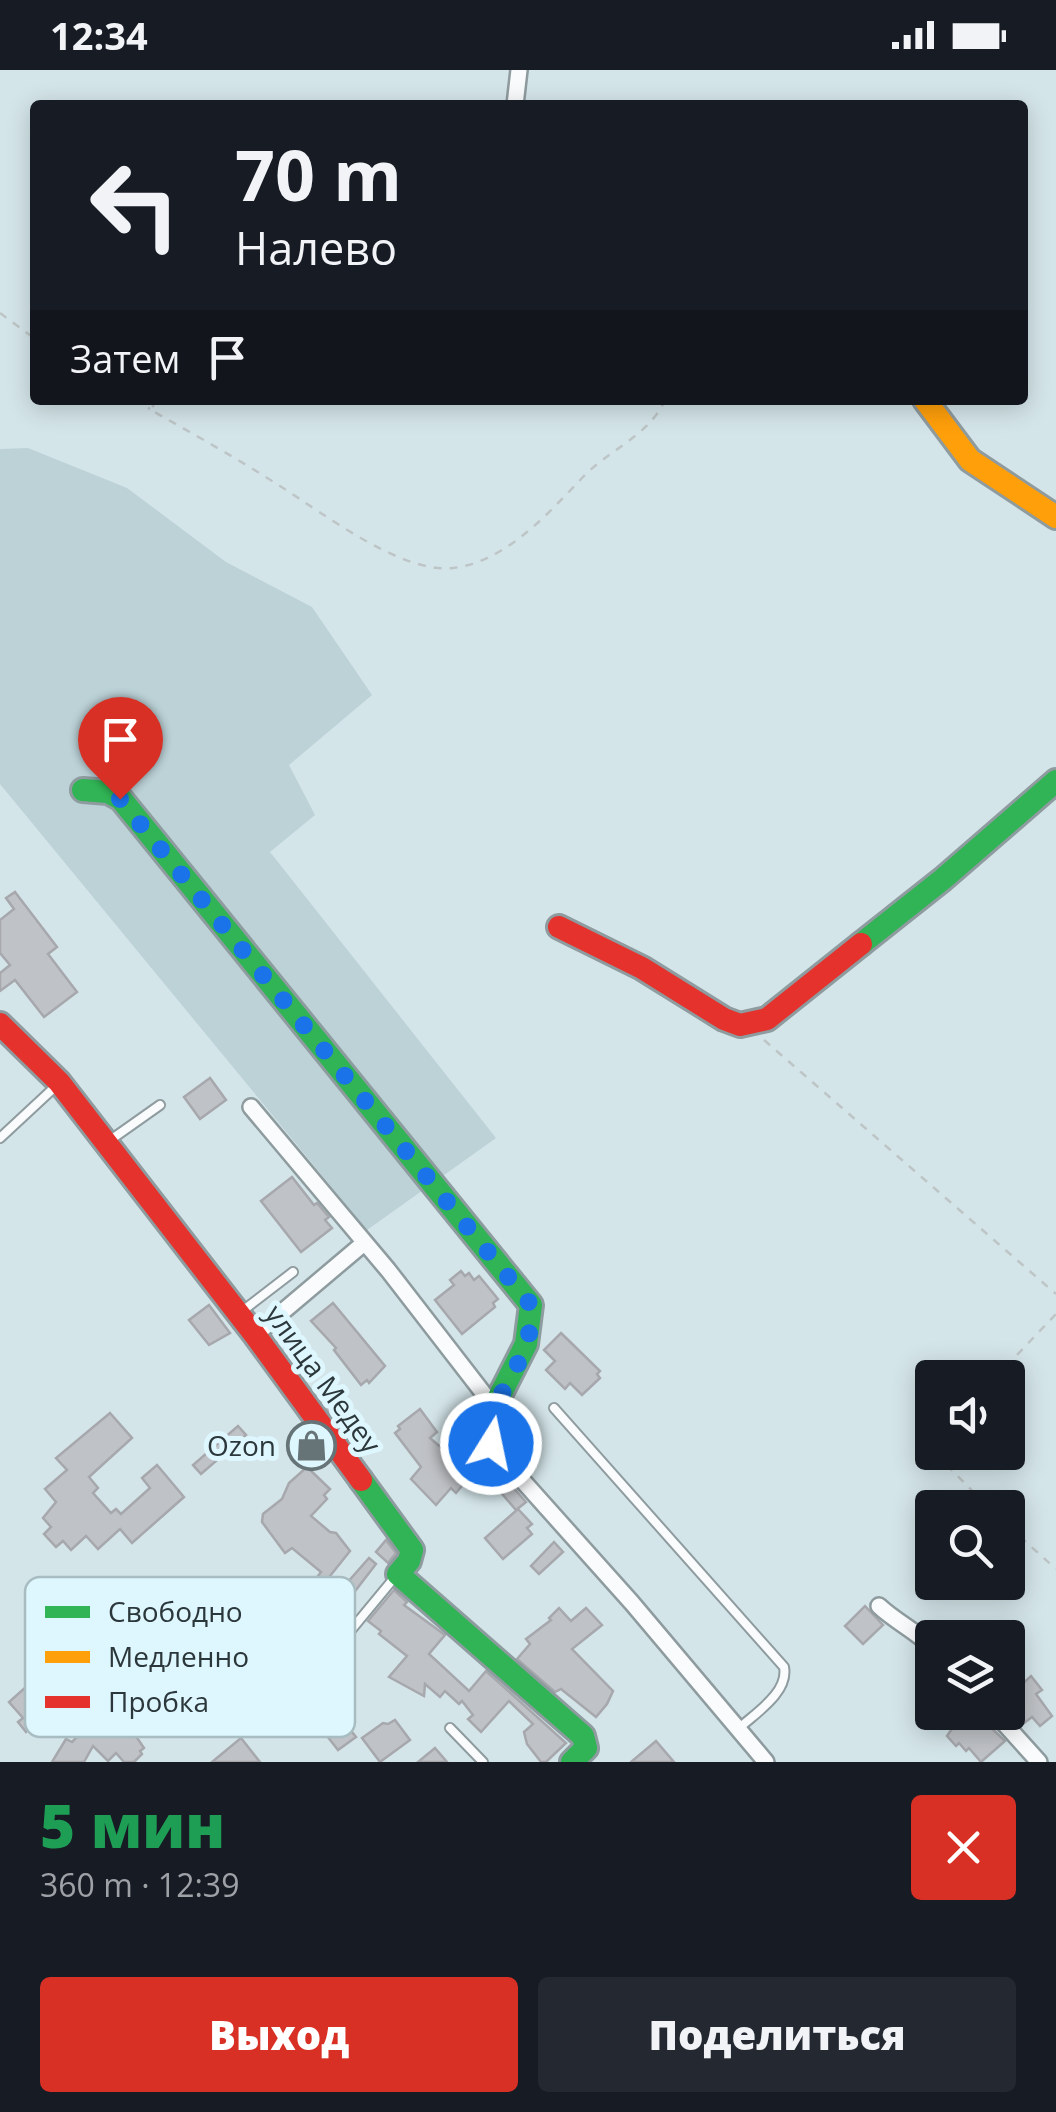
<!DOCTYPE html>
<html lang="ru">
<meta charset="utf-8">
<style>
:root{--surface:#171b24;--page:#242831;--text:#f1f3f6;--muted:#9ea1a6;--accent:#d93025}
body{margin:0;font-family:"Open Sans",sans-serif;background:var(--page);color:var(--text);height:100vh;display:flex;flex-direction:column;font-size:38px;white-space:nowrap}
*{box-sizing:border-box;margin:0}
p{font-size:32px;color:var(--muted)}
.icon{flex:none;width:55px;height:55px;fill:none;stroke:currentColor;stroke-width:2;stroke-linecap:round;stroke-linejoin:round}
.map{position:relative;height:1692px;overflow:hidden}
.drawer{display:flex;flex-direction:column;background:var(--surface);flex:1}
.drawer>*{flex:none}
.guide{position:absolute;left:30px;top:30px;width:998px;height:305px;border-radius:10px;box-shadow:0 5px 25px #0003;background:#171b24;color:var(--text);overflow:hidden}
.controls{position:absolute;left:915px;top:1290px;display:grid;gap:20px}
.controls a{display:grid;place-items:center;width:110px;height:110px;border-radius:10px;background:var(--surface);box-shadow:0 5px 25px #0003;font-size:50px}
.pin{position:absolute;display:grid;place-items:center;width:85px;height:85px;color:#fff;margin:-102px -42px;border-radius:50% 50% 50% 0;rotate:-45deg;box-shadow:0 0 10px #0007}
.pin .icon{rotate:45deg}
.me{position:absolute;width:110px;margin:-55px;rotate:10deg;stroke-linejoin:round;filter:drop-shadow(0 0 8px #0008)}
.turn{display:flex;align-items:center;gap:35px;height:210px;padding:0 40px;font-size:45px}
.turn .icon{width:130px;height:130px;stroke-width:2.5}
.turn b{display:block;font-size:70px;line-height:85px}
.then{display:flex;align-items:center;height:95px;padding:0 40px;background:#0003;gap:20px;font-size:38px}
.round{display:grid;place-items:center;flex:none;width:105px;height:105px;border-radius:10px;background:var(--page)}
.overview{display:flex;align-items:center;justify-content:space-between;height:170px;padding:0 40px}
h1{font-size:60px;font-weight:800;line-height:75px;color:#1e9e55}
.primary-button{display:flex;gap:20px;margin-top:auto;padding:20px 40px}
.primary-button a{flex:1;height:115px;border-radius:10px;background:var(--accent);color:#fff;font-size:40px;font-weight:800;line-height:115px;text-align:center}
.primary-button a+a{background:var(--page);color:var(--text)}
.status{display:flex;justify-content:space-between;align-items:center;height:70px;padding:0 50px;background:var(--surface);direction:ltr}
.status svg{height:28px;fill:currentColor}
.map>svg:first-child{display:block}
.green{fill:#bcd2d7}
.building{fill:#bfc2c6;stroke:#a6a8ad;stroke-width:2.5}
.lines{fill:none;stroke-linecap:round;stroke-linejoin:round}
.lane-casing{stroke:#8e9b9f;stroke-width:12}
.street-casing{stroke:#8e9b9f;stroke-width:20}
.fast-casing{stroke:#8e9b9f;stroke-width:28}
.slow-casing{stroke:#8e9b9f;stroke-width:28}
.jam-casing{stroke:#8e9b9f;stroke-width:28}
.path{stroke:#bec5c7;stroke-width:2.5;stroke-dasharray:8 8;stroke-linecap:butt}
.lane{stroke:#f9fbfc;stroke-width:8}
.street{stroke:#f9fbfc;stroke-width:15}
.fast{stroke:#30b455;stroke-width:22}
.slow{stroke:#ff9f0a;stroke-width:22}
.jam{stroke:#e5322d;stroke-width:22}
.route{stroke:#1a73e8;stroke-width:18;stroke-dasharray:0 32.4}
.labels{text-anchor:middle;stroke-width:10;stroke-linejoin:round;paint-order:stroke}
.street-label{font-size:28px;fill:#2b373a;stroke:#def6fd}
.poi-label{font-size:28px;fill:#2b373a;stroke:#def6fd;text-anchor:end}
.key{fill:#def6fd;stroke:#a8bdc2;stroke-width:2.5}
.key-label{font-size:28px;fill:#2b373a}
</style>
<div class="status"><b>12:34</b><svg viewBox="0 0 49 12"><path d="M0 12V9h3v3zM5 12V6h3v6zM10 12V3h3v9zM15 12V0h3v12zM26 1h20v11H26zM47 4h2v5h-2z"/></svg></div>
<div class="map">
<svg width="1056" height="1692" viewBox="0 0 1056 1692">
<rect width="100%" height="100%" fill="#d4e5e9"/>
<polygon class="green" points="28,378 127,418 226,492 312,537 372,625 289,695 315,745 270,782 496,1068 367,1160 0,714 0,379"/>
<g class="building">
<polygon points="15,822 57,877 48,884 77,922 44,947 15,910 0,921 0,903 10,895 0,883 0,850 14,839 6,828"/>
<polygon points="210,1008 226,1030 200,1049 184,1027"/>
<polygon points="292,1107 314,1135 317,1133 329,1147 325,1150 332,1158 301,1182 261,1131"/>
<polygon points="461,1201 465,1206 469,1203 474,1210 479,1206 498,1229 493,1233 495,1237 462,1264 435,1230 454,1215 450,1210"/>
<polygon points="333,1233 385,1296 369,1313 367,1310 361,1315 334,1280 336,1278 311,1251"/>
<polygon points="209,1235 230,1263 209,1275 189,1250"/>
<polygon points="561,1263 600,1301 597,1304 600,1308 582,1325 570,1313 565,1319 546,1300 555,1291 544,1280"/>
<polygon points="308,1290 318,1302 307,1310 298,1298"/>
<polygon points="341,1324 349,1335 333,1347 326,1336"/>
<polygon points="420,1339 437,1362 430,1368 453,1388 447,1394 466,1411 456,1423 451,1418 436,1435 411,1409 421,1397 395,1363 400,1359 398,1356"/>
<polygon points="110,1343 132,1368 89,1407 98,1418 93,1423 111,1443 116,1439 121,1444 150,1418 142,1408 157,1395 184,1427 132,1473 120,1459 98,1479 86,1466 71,1480 63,1471 56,1477 44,1464 51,1457 43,1448 56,1432 45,1419 67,1400 56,1388"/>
<polygon points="238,1356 246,1365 201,1404 193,1395"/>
<polygon points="305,1359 318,1377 306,1388 293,1373"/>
<polygon points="307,1397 330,1419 324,1425 327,1429 311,1446 330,1462 336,1463 350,1481 330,1506 342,1517 323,1540 307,1521 321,1502 292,1478 285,1483 262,1452 263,1444 282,1429 289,1413"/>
<polygon points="497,1404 501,1404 526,1432 516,1440 490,1410"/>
<polygon points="518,1439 532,1454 527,1458 532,1464 503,1489 485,1468"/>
<polygon points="386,1470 396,1483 388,1493 376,1482"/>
<polygon points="554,1472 563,1482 539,1504 531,1496"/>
<polygon points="369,1488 376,1494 349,1529 339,1522"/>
<polygon points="394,1520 407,1532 404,1535 445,1565 429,1584 469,1621 486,1601 566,1673 546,1692 541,1692 527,1674 524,1662 533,1654 509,1631 481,1662 468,1649 473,1645 462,1631 459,1634 445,1621 440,1627 425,1614 424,1626 389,1607 407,1586 379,1564 381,1561 368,1551"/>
<polygon points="865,1536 883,1555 863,1574 845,1556"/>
<polygon points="559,1538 571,1551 586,1538 602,1555 572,1579 613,1621 607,1634 596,1647 561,1619 555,1622 517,1589 530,1574 526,1569 551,1550 549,1548"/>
<polygon points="1008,1606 1018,1618 1031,1606 1042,1620 1036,1624 1052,1646 1040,1656 1032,1647 1024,1653 1008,1633"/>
<polygon points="36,1608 65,1641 39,1664 32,1657 26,1662 18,1652 23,1648 9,1632"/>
<polygon points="102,1628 131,1659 144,1678 140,1681 142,1684 134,1692 124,1692 116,1683 108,1691 93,1676 84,1692 52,1692 66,1669 72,1672 92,1652 93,1649 87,1642"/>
<polygon points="970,1642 980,1647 1005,1671 981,1692 969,1678 966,1681 959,1673 956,1676 947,1666 954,1656 954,1647 961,1650"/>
<polygon points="395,1650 410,1670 380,1692 362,1668 383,1653 388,1654"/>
<polygon points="344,1652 356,1667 338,1680 327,1666"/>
<polygon points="241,1668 260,1692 212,1692"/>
<polygon points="656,1671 674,1692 631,1692"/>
<polygon points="435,1678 447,1692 418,1692"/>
</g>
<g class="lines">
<defs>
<g id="lane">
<polyline points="0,1068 56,1016"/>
<polyline points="109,1071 160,1035"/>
<polyline points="241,1242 293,1202"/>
<path d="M554,1338l230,259c5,26 -30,47 -47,63"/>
<polyline points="347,1565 395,1507"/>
<polyline points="450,1658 483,1692"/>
</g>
<g id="street">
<polyline points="515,35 519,0"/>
<path d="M251,1037l137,163 106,137 4,11c-1,16 -12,19 -1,34l135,151 134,159"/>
<polyline points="255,1265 364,1173"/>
<path d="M879,1536c17,16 36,24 53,41"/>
<polyline points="994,1642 1039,1692"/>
</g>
<g id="fast">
<polyline points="83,720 108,722 121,729 531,1235 526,1274 494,1337"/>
<polyline points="861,874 943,809 1056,711"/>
<polyline points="361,1410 412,1480 409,1491 398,1504 583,1666 586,1678 572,1692"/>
</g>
<polyline id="slow" points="925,330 970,390 1056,447"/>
<g id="jam">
<polyline points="559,857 642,898 724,949 740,955 767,949 861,874"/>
<polyline points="0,954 59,1012 255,1265 361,1410"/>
</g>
</defs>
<use href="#lane" class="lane-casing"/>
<use href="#street" class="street-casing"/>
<use href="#fast" class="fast-casing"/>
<use href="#slow" class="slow-casing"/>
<use href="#jam" class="jam-casing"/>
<g class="path">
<polyline points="0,243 35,269"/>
<polyline points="134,330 150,339"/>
<path d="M156,330l-5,10c44,25 89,50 132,78 41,26 119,86 170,80 52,-6 95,-54 129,-90 26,-28 67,-42 83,-78"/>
<polyline points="764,970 1056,1224"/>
<polyline points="995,1308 1056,1244"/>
<polyline points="939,1382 939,1387 989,1438"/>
<polyline points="1008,1456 1056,1499"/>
</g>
<use href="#lane" class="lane"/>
<use href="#street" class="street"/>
<use href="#fast" class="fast"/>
<use href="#slow" class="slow"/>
<use href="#jam" class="jam"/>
</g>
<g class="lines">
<path class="route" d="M120,729l411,506c5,34 -21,74 -37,102l4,11 -8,17 1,9"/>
</g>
<defs>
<symbol id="shop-ring" viewBox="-11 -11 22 22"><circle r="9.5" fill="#def6fd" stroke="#667477" stroke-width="1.5"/><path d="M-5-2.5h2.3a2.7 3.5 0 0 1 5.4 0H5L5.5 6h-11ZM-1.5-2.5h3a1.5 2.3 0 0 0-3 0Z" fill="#667477"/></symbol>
</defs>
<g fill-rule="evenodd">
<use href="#shop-ring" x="284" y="1348" width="55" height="55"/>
</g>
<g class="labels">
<g class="street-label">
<text transform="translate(323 1309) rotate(54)" y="10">улица Медеу</text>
</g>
<g class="poi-label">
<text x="276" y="1386">Ozon</text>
</g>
</g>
<rect x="25" y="1507" width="330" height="160" rx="15" class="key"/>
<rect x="45" y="1536" width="45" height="12" fill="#30b455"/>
<rect x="45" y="1581" width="45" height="12" fill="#ff9f0a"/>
<rect x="45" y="1626" width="45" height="12" fill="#e5322d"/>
<g class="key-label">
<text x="108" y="1552">Свободно</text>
<text x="108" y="1597">Медленно</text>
<text x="108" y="1642">Пробка</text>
</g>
</svg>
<div class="controls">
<a><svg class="icon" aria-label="sound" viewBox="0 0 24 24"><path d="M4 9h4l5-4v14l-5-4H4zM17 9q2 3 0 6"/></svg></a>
<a><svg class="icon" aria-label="search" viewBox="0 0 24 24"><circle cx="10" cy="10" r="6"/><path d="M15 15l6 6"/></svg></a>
<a><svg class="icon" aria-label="layers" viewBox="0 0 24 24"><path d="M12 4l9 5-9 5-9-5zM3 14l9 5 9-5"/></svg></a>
</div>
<div class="pin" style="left:120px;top:729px;background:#d93025"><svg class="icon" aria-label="arrive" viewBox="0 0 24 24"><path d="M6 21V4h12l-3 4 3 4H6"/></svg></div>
<svg class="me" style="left:491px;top:1374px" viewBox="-20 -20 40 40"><circle r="17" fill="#1a73e8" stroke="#fff" stroke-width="3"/><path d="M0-11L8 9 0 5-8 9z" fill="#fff"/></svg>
<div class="guide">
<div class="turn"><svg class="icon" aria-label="left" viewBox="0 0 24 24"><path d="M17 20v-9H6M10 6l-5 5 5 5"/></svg><div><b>70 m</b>Налево</div></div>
<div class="then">Затем<svg class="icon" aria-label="arrive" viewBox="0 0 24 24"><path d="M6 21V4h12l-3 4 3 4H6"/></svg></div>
</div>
</div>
<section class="drawer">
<div class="overview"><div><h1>5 мин</h1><p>360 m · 12:39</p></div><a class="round" style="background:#d93025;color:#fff"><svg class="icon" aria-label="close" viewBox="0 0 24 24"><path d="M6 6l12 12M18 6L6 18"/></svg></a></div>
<div class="primary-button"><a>Выход</a><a>Поделиться</a></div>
</section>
